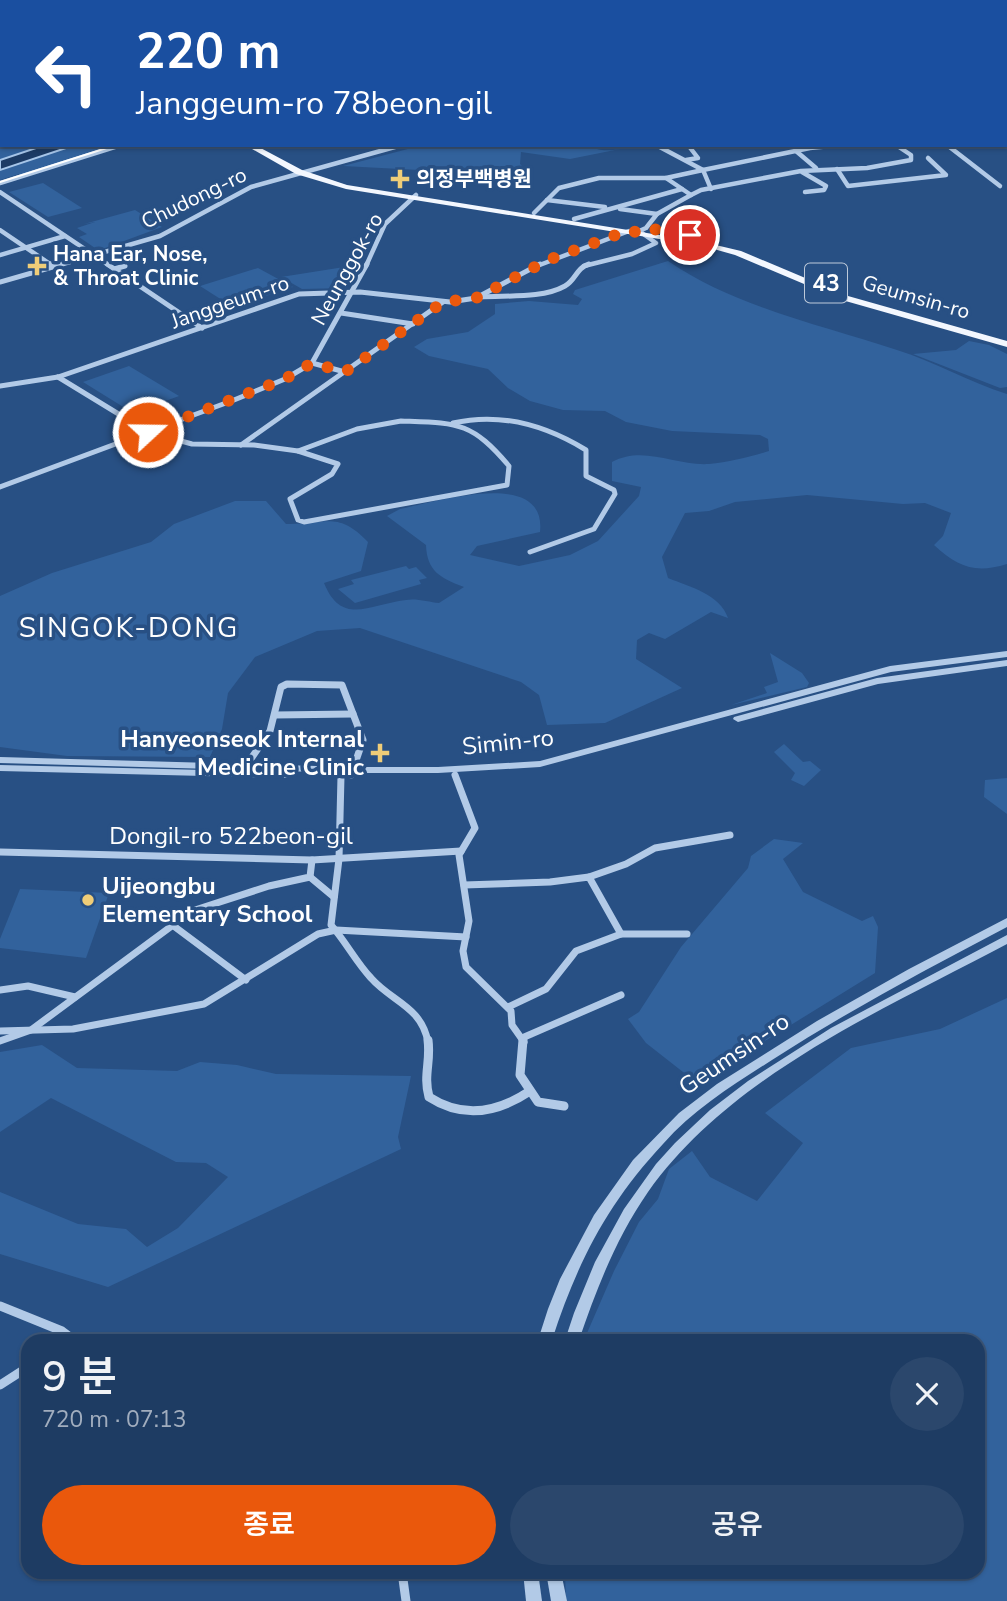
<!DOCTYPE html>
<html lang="ko">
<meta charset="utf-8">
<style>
:root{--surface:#1e3c63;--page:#2b476c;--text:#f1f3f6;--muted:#a1adbe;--line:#3c5678;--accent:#ea580c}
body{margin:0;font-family:"Nunito Sans","Noto Sans KR",sans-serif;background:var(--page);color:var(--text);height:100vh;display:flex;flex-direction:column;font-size:26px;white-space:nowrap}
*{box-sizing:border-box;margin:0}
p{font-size:23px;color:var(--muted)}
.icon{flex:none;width:38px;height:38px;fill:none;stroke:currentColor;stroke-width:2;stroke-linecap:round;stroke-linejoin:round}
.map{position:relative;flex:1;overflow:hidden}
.sheet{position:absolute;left:21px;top:1334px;width:964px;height:245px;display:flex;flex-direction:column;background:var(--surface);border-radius:21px;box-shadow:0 2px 5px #0004,0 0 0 2px var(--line)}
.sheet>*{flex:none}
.hud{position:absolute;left:0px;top:0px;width:1008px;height:147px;box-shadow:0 2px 5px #0004,0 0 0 2px var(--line);background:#1a4fa0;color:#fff;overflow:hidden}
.pin{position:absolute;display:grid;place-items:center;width:60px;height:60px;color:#fff;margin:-30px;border:4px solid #fff;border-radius:50%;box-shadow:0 2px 7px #0007}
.me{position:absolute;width:77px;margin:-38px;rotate:69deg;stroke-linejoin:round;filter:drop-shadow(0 0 5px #0008)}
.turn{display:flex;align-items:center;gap:24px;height:147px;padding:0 21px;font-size:32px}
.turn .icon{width:91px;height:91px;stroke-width:2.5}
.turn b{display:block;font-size:49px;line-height:60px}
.round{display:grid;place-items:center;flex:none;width:74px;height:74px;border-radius:37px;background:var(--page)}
.summary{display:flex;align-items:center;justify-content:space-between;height:119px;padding:0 21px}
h1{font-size:42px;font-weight:600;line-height:52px}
.button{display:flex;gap:14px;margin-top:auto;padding:14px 21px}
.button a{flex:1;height:80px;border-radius:42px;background:var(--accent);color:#fff;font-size:28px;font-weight:600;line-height:80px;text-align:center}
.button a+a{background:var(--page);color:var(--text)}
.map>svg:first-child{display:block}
.green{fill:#32629c}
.water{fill:#1c3b65;stroke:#a6c5e8;stroke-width:2}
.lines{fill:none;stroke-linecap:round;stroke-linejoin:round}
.minor-far3{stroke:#b2cae7;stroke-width:4.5}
.minor-far2{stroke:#b2cae7;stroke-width:5}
.minor-far1{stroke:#b2cae7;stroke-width:7}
.minor{stroke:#b2cae7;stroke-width:9}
.tertiary{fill:#b2cae7;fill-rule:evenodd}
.primary{fill:#f3f7fe;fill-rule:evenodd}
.tram{stroke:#fff;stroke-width:2}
.route{stroke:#ea580c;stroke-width:12;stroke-dasharray:0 21.6}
.poi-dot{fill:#efcd78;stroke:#285084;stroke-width:2.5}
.labels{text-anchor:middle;stroke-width:7;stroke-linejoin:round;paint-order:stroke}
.far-poi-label{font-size:21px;font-weight:bold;fill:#fff;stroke:#285084;text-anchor:start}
.far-street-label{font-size:21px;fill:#fff;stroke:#285084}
.shield{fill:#285084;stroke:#becada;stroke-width:2}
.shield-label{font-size:23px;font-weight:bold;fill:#fff}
.poi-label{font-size:24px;font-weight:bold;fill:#fff;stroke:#285084;text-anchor:end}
.street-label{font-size:24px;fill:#fff;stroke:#285084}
.quarter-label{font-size:28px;letter-spacing:2px;fill:#fff;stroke:#285084}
</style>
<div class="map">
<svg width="1007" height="1601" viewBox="0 0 1007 1601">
<rect width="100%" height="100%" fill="#285084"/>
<g class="green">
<polygon points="0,145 2,144 120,145 24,177 19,174 0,180"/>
<path d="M423,145h167c13,11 34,2 50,0l-70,14 -49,-7 -1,12 12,12 -189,-10z"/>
<polygon points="43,183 82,208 48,217 9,192"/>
<polygon points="135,210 162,227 105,248 95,248 79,237 87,234 77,228 95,222 84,224"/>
<path d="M668,261c67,46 153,64 229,89 38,12 72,32 110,44v170c-32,10 -49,3 -73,-19l9,-9 8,-23 -26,-10 -22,1 -96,-9 -72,7 -26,9 -24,2 -23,44 6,21c22,9 52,16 60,40l-17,-6 -46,27 -16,-6 -12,7 -1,19 46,29 -77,35 -58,2 -8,-30 -18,-13 -161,-54 -43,3 -62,26 -27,36 -6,36 -12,28 -143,-1 -67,-9v-151l52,-23 99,-31 23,-18 61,-23h31l20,23c40,1 51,-14 82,18l-7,29 -37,12c18,44 46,21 82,17 10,-2 23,2 33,3l25,-16c-24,-9 -37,-16 -38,-42l-39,-29 13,-7c36,-7 147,-42 140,23l-63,14 -7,9 49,11 51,-11 28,-14 41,-45 2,-9 -29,-6v-19c32,-17 63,4 97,2 20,-2 41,-7 60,-13l-1,-12 -8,-4 -88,-4 -46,-9 -21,-11 -42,-1 -33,-9 -22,-13 -20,-19 -59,-13 -15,-9 13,-8 41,-7 27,-18v-10l34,-3 49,4 4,-6 -9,-5 2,-4z"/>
<polygon points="357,265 345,288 302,289 281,277"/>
<polygon points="258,268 293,287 233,307 200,286"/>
<polygon points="969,341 989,345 1007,354 1007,387 1000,388 913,354 956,350"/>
<polygon points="129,366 179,396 133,413 83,382"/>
<polygon points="406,566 409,569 416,567 427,578 419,580 421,584 355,603 338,589 354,584 351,580"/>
<polygon points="770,653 802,673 809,683 807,687 731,705 767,693 764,687 778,682"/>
<polygon points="784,744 803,762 810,761 821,770 804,786 791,780 795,773 774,752"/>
<polygon points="1007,778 1007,814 984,797 985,780"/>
<polygon points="774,839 803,843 783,859 803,892 862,921 873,916 878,927 875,973 697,1083 646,1043 628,1019 639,1012 681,947 748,868 751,856"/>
<polygon points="20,889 109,893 86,958 0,948 0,939"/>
<polygon points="1007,998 1007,1601 566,1601 565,1572 978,1572 978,1340 584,1340 614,1271 639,1222 658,1199 669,1169 692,1151 710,1177 757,1201 803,1143 765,1113 851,1048 940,1029"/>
<polygon points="42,1045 77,1068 177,1071 200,1062 237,1065 276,1074 411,1076 398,1137 401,1149 108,1287 0,1254 0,1192 78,1224 126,1229 147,1247 178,1228 228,1177 206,1163 176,1162 51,1098 0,1132 0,1052"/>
</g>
<polygon class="water" points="45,145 75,145 0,170 0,160"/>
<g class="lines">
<g class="minor-far3">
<polyline points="56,0 58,2"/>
<polyline points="326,0 334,2"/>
<polyline points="0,2 42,2"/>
<polyline points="69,2 73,0"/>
<polyline points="149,2 187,1"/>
<polyline points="832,2 850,0"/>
<polyline points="656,145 703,170 810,148 841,145"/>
<polyline points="947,145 1000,186"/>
<polyline points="796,151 816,168"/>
<polyline points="686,160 698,158 688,145"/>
<polyline points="837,169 848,186 946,175 928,158"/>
<polyline points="802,172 826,186 824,190 805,192"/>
<polyline points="666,178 703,170 711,189"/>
<polyline points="0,183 121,145"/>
<polyline points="0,192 110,266"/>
<polyline points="691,195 701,190 801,171 867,168 911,160 911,155 896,145"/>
<polyline points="547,200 605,207"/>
<polyline points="620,209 657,214"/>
<polyline points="534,213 559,188 599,178 666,178 691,195 657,214 646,228 637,232"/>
<polyline points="574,219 682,189"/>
<polyline points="0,230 53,266"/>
<polyline points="0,255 65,236"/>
<polyline points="56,266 160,236 251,187 402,145"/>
<polyline points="366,266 385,224 416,195"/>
<polyline points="537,266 629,231"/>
<polyline points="584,266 632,254 656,243 642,233"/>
</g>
<g class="minor-far2">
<polyline points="51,264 55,267"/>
<polyline points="107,264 202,328"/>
<polyline points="114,269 125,266"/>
<polyline points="0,282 63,264"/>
<path d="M480,297c26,-2 62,2 85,-11 11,-6 11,-18 24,-22"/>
<polyline points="341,313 413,324"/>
<polyline points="312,363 345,372"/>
<polyline points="58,377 148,432 192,444 254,445 298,451"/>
<polyline points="0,386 58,377 299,294 360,292 450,302 476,298 540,264"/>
<path d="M401,421c56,2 70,0 108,45l-2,19 -203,37 -6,-2 -8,-21 42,-25 6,-10 -40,-13 59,-22z"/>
<path d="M453,423c48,-11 92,2 133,27v26l28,14 1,4 -21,35 -64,23"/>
<polyline points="241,445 443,302"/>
<polyline points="0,487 234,400 285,379 312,363 367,264"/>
</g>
<g class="minor-far1">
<polyline points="275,715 353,714"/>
<polyline points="246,766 270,731 281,687 287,684 342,685 363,740 351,775"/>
<polyline points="455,775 475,828 459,855 469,921 463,951 466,967 511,1011 512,1025 524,1042"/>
<path d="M341,776l-2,83 -8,66c15,17 25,37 40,53 21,24 50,28 57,64"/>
<polyline points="0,852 312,860 461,851"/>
<polyline points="310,877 334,897"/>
<polyline points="589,877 626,864 655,848 730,835"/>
<polyline points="464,885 550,882 589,877 621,934 576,951 546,989 508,1007"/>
<polyline points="171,924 246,980"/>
<polyline points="621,934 687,934"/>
<polyline points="0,990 28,986 75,997"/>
<polyline points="0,1031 73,1029 204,1004 318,934 336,930 466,937"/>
<polyline points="522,1038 621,995"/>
<polyline points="0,1041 31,1030 192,911 269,886 310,877 312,860"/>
</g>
<g class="minor">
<path d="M428,1040c3,22 -5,35 1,57 34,22 68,16 101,-6"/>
<polyline points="523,1040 520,1075 538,1102 564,1106"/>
<polyline points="0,1306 62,1331 74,1340"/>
<polyline points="0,1385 28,1367"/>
<polyline points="402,1572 406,1601"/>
</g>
<g class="tertiary">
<rect x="0" y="50" width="2" height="4"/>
<polygon points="2,115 2,119 0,120 0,116"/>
<polygon points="1007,651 1007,657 891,672 540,767 438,773 353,773 0,763 0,757 353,767 438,767 540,761 890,666"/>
<polygon points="1007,660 1007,666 878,684 738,722 733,719 734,717 877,678"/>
<polygon points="0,765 288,772 293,775 288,778 0,771"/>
<path d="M1007,918v9c-80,42 -159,84 -235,133 -39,25 -78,49 -109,84 -56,60 -86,119 -111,196h-14l10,-31 12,-30 34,-64 39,-55 46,-47 38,-29 100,-63 92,-52z"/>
<path d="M1007,935v9c-124,66 -275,130 -359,248 -32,46 -51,96 -69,148h-14l9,-27 21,-51 29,-53 32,-45 19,-21 35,-33 38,-29 83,-53z"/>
<polygon points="523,1572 538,1572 542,1601 526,1601"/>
<polygon points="546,1572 561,1572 567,1601 551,1601"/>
</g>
<g class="primary">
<polygon points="386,0 396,0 384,2"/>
<polygon points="0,109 2,109 0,114"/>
<polygon points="0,118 2,118 0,123"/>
<polygon points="245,145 255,145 302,170 347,185 703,242 741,251 848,296 1007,341 1007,347 842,300 735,255 703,246 346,189 296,174"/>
</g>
<polyline class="tram" points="0,182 116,145"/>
</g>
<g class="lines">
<polyline class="route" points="148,432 285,379 312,363 345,372 443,302 476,298 548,260 629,230 636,232 646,228 690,235"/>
</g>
<g class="poi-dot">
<path d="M396.5 168.5h7v7h7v7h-7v7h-7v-7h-7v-7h7z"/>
<path d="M33.5 255.5h7v7h7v7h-7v7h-7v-7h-7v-7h7z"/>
<path d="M376.5 742.5h7v7h7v7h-7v7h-7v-7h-7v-7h7z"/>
<circle cx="88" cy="900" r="7"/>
</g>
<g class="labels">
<g class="far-poi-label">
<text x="416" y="186">의정부백병원</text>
<text x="53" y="261">Hana Ear, Nose,<tspan x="53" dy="24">&amp; Throat Clinic</tspan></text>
</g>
<g class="far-street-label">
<text transform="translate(194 198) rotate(-26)" y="7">Chudong-ro</text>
<text transform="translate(347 269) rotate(-61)" y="7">Neunggok-ro</text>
<text transform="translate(916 297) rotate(16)" y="7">Geumsin-ro</text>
<text transform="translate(230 302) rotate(-19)" y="7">Janggeum-ro</text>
</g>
<rect class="shield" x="805" y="263.5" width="42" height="39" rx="5"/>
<g class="shield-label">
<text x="826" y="291">43</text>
</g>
<g class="poi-label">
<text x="364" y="747">Hanyeonseok Internal<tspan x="364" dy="28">Medicine Clinic</tspan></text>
<text x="102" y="894" text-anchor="start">Uijeongbu<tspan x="102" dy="28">Elementary School</tspan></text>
</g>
<g class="street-label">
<text transform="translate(508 742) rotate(-6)" y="8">Simin-ro</text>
<text x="231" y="844">Dongil-ro 522beon-gil</text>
<text transform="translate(734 1054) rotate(-34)" y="8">Geumsin-ro</text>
</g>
<g class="quarter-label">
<text x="129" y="637">SINGOK-DONG</text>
</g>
</g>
</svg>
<div class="pin" style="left:690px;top:235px;background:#d93025"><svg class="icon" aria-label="arrive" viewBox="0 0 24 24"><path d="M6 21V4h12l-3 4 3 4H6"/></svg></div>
<svg class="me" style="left:148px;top:432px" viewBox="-20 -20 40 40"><circle r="17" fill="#ea580c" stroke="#fff" stroke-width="3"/><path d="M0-11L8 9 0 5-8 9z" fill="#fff"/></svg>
<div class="hud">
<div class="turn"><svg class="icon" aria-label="left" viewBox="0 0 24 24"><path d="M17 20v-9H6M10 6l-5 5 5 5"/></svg><div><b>220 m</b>Janggeum-ro 78beon-gil</div></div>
</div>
<section class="sheet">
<div class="summary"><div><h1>9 분</h1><p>720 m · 07:13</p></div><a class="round"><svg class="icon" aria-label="close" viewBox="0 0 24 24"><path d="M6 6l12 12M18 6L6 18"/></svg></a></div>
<div class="button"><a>종료</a><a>공유</a></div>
</section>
</div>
